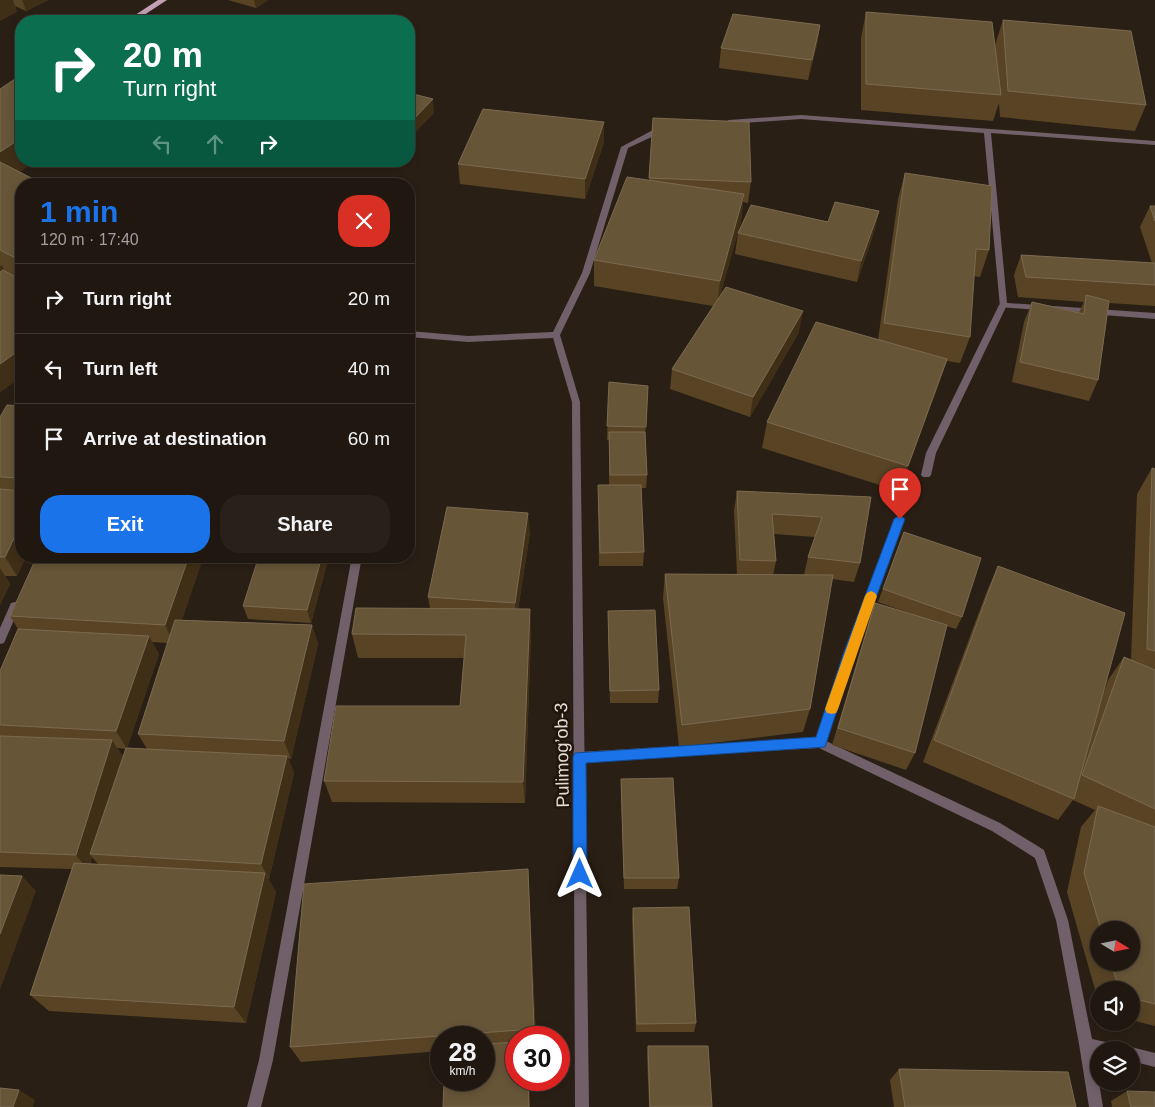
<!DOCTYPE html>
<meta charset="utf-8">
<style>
:root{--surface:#201710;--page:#282019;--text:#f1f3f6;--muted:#a29f9f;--line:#3d3630;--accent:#1a73e8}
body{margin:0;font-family:Helvetica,sans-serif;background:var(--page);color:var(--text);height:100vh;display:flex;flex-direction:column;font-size:19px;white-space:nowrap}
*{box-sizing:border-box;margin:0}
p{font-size:16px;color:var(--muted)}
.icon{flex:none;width:28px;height:28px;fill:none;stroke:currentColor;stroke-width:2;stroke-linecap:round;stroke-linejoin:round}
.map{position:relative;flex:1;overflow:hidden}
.side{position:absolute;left:15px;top:178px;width:400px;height:385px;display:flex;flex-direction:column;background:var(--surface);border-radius:20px;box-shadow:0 2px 8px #0003,0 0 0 1px var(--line)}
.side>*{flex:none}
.banner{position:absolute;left:15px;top:15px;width:400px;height:152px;border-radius:20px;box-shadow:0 2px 8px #0003,0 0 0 1px var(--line);background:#0b6e4f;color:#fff;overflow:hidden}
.needle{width:32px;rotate:100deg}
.controls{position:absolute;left:1090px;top:921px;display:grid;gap:10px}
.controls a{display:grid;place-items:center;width:50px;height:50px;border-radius:50%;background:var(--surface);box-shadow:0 2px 8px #0003,0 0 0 1px var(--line);font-size:25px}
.speed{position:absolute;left:430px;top:1026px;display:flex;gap:10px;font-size:25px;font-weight:700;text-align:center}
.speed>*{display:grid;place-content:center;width:65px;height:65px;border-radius:50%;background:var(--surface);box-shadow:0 2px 8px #0003,0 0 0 1px var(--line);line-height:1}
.speed small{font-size:12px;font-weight:400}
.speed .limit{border:8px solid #d22;background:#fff;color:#111}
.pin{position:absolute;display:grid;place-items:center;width:42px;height:42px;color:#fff;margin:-51px -21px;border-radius:50% 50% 50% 0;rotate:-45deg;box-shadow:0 0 5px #0007}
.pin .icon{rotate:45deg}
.me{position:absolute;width:55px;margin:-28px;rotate:0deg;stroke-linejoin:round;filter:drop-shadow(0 0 4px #0008)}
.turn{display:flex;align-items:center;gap:18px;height:105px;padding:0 25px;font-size:22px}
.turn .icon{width:65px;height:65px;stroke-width:2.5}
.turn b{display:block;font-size:35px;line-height:42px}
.lanes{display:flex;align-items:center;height:48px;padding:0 25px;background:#0003;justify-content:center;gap:25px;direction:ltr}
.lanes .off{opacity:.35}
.round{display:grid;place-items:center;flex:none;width:52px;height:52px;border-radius:20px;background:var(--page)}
.headline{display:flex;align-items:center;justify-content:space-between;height:85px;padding:0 25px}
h1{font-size:30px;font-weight:800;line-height:38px;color:var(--accent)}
.cta{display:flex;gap:10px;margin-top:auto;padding:10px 25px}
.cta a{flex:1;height:58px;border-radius:20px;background:var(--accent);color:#fff;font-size:20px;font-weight:800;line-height:58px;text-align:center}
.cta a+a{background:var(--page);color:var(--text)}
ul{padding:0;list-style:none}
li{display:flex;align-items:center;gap:15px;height:70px;padding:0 25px;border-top:1px solid var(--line)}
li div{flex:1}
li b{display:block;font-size:19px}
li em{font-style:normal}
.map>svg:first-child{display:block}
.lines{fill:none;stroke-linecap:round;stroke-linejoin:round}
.lane{fill:#716069;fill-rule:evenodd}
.street{fill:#716069;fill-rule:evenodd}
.primary{fill:#c29fb3;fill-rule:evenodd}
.wall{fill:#584425;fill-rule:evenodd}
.shaded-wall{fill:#402f17}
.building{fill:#675538;stroke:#7b6a50}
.route{fill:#1a73e8;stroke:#114b97}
.slow{fill:#f59e0b}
.labels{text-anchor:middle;stroke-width:5;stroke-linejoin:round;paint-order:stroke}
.street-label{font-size:18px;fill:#e3dbd4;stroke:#20150b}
</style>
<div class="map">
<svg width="1155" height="1107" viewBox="0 0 1155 1107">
<rect width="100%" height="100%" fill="#2a1f15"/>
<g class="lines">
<g class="lane">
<polygon points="1003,302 1007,305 936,453 931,475 929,477 923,477 921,475 926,453 999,305"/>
<polygon points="899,515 904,519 855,652 826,741 1000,823 1044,850 1068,920 1092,1039 1119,1045 1121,1050 1099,1050 1099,1053 1094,1052 1103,1107 1089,1107 1079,1044 1056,920 1035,858 992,831 819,748 579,762 575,761 573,757 575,753 579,752 816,738 845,652 894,519"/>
<polygon points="1131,1047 1155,1053 1155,1067 1131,1061 1131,1050 1126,1050"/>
</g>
<g class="street">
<polygon points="801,115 1155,141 1155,145 991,133 1007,303 1155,313 1155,319 1000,307 984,133 801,119 729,124 725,122 729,120"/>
<polygon points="665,128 669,130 668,132 658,134 628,148 590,273 560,335 580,402 589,1107 575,1107 572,402 553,338 468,342 409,337 409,331 468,336 553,332 582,273 621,147 653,130"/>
<polygon points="352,556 362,556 273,1060 261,1107 247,1107 259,1060"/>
<polygon points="15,602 19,603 20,606 4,643 0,644 0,628 11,603"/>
</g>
<polygon class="primary" points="158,0 167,0 135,21 126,21"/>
</g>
<g class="wall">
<polygon points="0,0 48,0 26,11 15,6 17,12"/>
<polygon points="228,0 268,0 256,8"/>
<polygon points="866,12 996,53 995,45 1003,20 1146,105 1135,131 1000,117 999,103 993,121 861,110 861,38"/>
<polygon points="820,25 817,45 808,80 719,68 721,48"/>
<polygon points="0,89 20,172 21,184 21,377 0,392"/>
<polygon points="653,118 751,182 748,203 743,202 741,221 720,296 799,332 750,417 670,389 672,369 713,306 594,286 594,260 649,180"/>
<polygon points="604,142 585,199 460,184 458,164"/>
<polygon points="905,173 989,250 980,277 974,276 970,337 960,363 947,361 899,491 762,448 767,422 878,340 898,199"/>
<polygon points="1150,206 1155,206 1155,306 1109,303 1098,380 1089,401 1012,382 1024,322 1032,302 1079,312 1084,302 1018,297 1014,275 1021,255 1152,263 1140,227"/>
<polygon points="879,211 874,232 857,282 735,254 738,233 828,222"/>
<polygon points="609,382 648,386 645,439 647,475 646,488 641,488 644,552 643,566 599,566 598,485 609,485 609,440 607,440"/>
<polygon points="21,406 21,556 17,576 5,576 10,584 0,605 0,417"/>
<path d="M1152,468l3,1v557l-24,-6v-30h-32v13l-32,-111 14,-65 14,-17 -22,-10 -15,20 -135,-58 64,-171 11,-25 104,131 6,-17 16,-23 7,3 6,-166zM1099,930h32v32h-32z"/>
<path d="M737,491l134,6 -11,66 -6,19 -22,-3 -22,130 -7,23 -124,15 -16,-149 2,-24 72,1 -3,-64zM774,534l41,3 -7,20 -4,18h-31l3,-14z"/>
<polygon points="904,532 962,617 956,629 946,626 915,753 906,770 832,745 869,621 875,603 914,615 878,602"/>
<polygon points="530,533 518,609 531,633 525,803 332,802 324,781 460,706 464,658 358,658 352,634 430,608 428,597"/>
<polygon points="329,556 311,623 248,619 243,606"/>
<polygon points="608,611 659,690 658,703 610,703 608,623"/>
<path d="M10,616l172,4 130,5 6,19 -27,115 -3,-1 6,15 -25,106h-1l8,13 -30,131 -197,-12 -19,-16 42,-126 -72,-2v-196l18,-42zM152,642l15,1 -29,91 9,15 -20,-1 32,-94zM117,748l9,1 -3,8zM92,857l6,7h-8z"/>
<polygon points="621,779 679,878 677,889 624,889 621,790"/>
<polygon points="528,869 529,888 536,1038 516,1038 516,1080 484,1080 484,1038 441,1038 441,1051 301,1062 290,1047"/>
<polygon points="633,908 696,1023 694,1032 636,1032 632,918"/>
<polygon points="648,1046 712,1107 649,1107 647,1054"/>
<polygon points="899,1069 1076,1107 894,1107 890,1080"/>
<polygon points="1127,1091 1155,1107 1112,1107 1111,1101"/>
</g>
<g class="shaded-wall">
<polygon points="0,0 13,0 17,12 0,21"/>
<polygon points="22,0 48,0 26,11"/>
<polygon points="254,0 268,0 256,8"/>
<polygon points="820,25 817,45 808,80 812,60"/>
<polygon points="433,99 434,113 409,139 409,124"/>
<polygon points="604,122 604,142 585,199 585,179"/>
<polygon points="21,138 21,161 36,161 1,185 0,183 0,152"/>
<polygon points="744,194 741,221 717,307 720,281"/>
<polygon points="879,211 874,232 857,282 861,261"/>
<polygon points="2,265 12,286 0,293 0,266"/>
<polygon points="803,311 799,332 750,417 753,397"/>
<polygon points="21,349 21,377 0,392 0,364"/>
<polygon points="947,359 938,386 899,491 908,466"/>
<polygon points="528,513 530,533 516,622 515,603"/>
<polygon points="21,524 21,556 27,556 17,576 5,557"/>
<polygon points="189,556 204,556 174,644 165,625"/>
<polygon points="322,556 329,556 311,623 307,610"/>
<polygon points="0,568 10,584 0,605"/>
<polygon points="530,609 531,633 525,803 523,782"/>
<polygon points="312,625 318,644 291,759 284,741"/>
<polygon points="149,636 159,654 127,749 116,731"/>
<polygon points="112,740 123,757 90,854 92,857 88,870 76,855"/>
<polygon points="287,756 294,773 269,879 261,864"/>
<polygon points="528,869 529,888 536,1038 534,1029"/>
<polygon points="265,873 276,892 246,1023 234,1007"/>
<polygon points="22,876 36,891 0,990 0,934"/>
<polygon points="528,1080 530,1080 530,1107 529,1107"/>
<polygon points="19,1090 35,1100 33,1107 13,1107"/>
</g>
<g class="building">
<polygon points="866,12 992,22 1001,95 866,84"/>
<polygon points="733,14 820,25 812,60 721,48"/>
<polygon points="1003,20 1131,31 1146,105 1008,91"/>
<polygon points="21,75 21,138 0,152 0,89"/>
<polygon points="409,93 433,99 409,124"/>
<polygon points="483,109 604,122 585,179 458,164"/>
<polygon points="653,118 749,122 751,182 649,178"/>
<polygon points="0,162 43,184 21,184 21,261 0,250"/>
<polygon points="905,173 992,186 989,250 976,249 970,337 884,323"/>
<polygon points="627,177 744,194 720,281 594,260"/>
<polygon points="835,202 879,211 861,261 738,233 751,205 828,222"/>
<polygon points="1150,206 1155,206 1155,221"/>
<polygon points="1021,255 1155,263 1155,285 1026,277"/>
<polygon points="3,270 21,280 21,349 0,364 0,272"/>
<polygon points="726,287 803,311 753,397 672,369"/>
<polygon points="1086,295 1109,301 1098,380 1020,362 1032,302 1084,314"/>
<polygon points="816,322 947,359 908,466 767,422"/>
<polygon points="609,382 648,386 646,427 607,426"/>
<polygon points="7,405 21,406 21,478 0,477 0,417"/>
<polygon points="609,432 645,432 647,475 610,475"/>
<polygon points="1152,468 1155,469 1155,651 1147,649"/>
<polygon points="598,485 641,485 644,552 600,553"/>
<polygon points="0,489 21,491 21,524 5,557 0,557"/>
<polygon points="737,491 871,497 860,563 808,557 822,517 772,514 776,561 740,560"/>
<polygon points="447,507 528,513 515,603 428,597"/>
<polygon points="904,532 981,558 962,617 883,589"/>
<polygon points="37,556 189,556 165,625 10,616"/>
<polygon points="259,556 322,556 307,610 243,606"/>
<polygon points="998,566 1125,613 1074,799 934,740"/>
<polygon points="665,574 833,575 810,709 682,725"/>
<polygon points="875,603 947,625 915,753 838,728"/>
<polygon points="356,608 530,609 523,782 324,781 336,706 460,706 466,635 352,634"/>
<polygon points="655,610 659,690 610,691 608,611"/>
<polygon points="175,620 312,625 284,741 138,734"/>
<polygon points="18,629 149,636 116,731 0,725 0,671"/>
<polygon points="1124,657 1155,670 1155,809 1082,775"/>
<polygon points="0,736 112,740 76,855 0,852"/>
<polygon points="126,748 287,756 261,864 90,854"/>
<polygon points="673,778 679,878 624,878 621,779"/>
<polygon points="1098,806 1155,827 1155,1004 1131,998 1131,990 1119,990 1111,962 1131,962 1131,930 1101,930 1084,873"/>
<polygon points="74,863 265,873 234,1007 30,995"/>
<polygon points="528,869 534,1029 290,1047 304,884"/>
<polygon points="0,875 22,876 0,934"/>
<polygon points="689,907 696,1023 637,1024 633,908"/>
<polygon points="516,1042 516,1080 528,1080 529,1107 443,1107 444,1080 484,1080 484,1044"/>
<polygon points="648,1046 708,1046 712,1107 650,1107"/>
<polygon points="899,1069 1068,1072 1076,1107 905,1107"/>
<polygon points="0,1088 19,1090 13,1107 0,1107"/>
<polygon points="1127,1091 1155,1092 1155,1107 1131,1107"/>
</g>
<polygon class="route" points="900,515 905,519 856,652 825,747 586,763 587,874 585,879 580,881 575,879 573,874 573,757 575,753 816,737 844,652 894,519"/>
<polygon class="slow" points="871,591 875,593 877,596 838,709 836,713 832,714 827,713 825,709 865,596 867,593"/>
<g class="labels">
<g class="street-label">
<text transform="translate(562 755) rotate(-91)" y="6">Pulimog’ob-3</text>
</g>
</g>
</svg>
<div class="controls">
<a><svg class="needle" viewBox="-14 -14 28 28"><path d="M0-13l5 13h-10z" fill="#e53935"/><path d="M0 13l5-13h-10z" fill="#a29f9f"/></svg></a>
<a><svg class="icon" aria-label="sound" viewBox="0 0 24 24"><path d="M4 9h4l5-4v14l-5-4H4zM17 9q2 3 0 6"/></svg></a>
<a><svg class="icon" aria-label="layers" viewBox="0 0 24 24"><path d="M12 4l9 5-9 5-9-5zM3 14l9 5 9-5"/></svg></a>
</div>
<div class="speed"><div>28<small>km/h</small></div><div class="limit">30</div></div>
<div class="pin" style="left:900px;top:519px;background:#d93025"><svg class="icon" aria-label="arrive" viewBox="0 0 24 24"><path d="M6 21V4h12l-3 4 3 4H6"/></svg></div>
<svg class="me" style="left:580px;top:874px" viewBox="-20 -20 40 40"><path d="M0-17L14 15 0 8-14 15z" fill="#1a73e8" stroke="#fff" stroke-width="4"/></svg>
<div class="banner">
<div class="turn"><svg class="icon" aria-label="right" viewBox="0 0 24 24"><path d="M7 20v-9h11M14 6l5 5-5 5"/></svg><div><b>20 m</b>Turn right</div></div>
<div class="lanes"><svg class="icon off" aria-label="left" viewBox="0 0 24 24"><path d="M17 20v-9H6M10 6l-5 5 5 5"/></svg><svg class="icon off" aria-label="ahead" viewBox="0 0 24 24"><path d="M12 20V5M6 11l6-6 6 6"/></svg><svg class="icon" aria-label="right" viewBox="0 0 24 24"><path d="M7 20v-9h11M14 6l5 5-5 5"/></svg></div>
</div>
<section class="side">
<div class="headline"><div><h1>1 min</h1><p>120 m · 17:40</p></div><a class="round" style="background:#d93025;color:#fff"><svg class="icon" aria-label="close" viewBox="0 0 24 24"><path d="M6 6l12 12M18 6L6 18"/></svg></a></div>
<ul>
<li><svg class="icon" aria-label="right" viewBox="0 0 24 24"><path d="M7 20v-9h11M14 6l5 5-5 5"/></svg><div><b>Turn right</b></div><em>20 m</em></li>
<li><svg class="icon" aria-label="left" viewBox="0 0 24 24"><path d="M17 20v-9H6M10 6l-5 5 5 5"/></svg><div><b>Turn left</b></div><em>40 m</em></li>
<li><svg class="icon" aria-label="arrive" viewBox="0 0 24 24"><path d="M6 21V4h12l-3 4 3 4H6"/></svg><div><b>Arrive at destination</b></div><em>60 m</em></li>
</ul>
<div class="cta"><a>Exit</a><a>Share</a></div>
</section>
</div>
